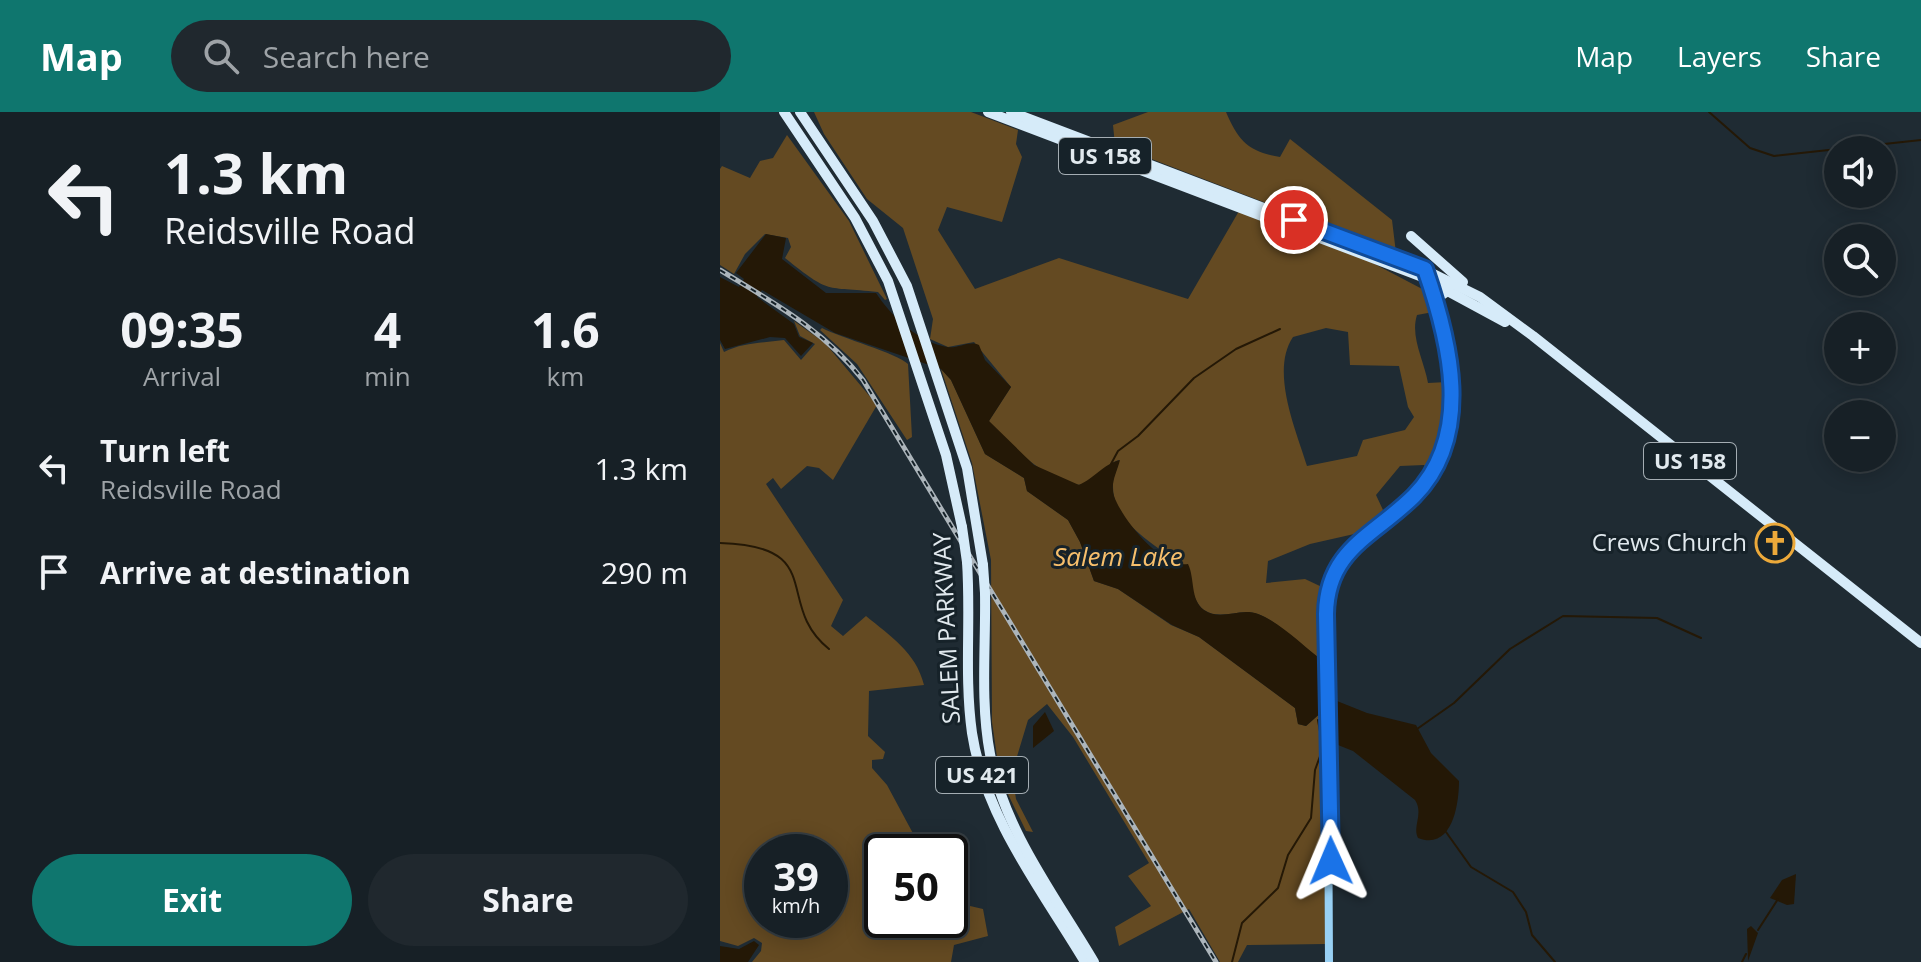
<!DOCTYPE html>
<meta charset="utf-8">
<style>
:root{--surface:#172026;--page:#20282e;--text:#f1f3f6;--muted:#9ea3a7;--line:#363e43;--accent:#0f766e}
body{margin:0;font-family:"Open Sans",sans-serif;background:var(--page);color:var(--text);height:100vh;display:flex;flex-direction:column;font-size:30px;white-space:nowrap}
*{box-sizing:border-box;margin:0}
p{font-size:26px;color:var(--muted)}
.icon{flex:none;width:44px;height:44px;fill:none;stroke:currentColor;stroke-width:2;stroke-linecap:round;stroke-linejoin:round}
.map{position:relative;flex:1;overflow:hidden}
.sheet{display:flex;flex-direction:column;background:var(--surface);width:720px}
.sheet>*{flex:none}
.top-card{background:#172026;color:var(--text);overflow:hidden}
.controls{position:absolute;left:1104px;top:24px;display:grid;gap:16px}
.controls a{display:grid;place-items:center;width:72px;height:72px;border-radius:50%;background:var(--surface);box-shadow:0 4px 20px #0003,0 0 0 2px var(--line);font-size:40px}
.speed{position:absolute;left:24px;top:722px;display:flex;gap:16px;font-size:40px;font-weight:700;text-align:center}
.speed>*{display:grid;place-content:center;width:104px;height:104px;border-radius:50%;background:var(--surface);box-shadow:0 4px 20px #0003,0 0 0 2px var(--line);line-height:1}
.speed small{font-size:20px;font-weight:400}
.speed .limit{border:4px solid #111;border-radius:12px;background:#fff;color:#111}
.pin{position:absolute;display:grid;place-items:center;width:68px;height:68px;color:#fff;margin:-34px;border:4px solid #fff;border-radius:50%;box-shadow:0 2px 8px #0007}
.me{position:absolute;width:88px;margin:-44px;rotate:359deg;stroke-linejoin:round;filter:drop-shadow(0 0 6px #0008)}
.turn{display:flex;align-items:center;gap:28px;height:168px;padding:0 32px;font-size:36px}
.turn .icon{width:104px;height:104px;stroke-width:2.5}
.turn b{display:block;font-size:56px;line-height:68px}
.eta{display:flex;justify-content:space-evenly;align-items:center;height:136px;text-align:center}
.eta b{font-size:48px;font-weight:700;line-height:56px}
.button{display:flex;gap:16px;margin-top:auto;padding:16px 32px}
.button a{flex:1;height:92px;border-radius:48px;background:var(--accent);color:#fff;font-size:32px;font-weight:700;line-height:92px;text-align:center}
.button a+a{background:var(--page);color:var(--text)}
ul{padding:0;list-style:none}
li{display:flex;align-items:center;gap:24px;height:104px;padding:0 32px}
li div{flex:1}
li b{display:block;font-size:30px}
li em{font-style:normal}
header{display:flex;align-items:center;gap:48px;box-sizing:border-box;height:112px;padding:0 40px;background:var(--accent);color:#fff}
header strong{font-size:38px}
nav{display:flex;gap:44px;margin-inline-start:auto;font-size:28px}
.search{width:560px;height:72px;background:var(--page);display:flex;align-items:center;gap:20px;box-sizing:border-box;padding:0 28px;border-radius:44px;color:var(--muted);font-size:30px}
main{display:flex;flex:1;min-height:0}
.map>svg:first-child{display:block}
.green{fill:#644a22;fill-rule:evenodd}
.water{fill:#241806}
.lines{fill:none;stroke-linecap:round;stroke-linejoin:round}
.stream{stroke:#241806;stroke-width:2}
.major{stroke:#98d0f4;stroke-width:8}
.highway{stroke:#d6ebf9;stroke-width:10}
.rail-casing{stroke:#acb5bb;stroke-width:5}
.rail{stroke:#162229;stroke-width:2;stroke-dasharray:6;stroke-linecap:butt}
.highway-bridge{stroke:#d6ebf9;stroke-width:10}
.route-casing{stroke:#114b97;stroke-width:20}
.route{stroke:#1a73e8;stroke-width:14}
.labels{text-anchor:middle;stroke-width:6;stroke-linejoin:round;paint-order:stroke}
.shield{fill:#162229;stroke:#a4adb3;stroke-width:2}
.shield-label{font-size:22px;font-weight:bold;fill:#e1e9ee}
.poi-label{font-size:24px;fill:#e1e9ee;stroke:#162229;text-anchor:end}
.street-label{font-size:24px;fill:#e1e9ee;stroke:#162229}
.water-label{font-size:26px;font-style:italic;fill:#f7bf6c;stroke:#162229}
</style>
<header>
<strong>Map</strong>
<div class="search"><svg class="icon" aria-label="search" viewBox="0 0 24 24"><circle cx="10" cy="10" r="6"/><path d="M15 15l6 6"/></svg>Search here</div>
<nav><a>Map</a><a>Layers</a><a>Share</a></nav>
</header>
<main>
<section class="sheet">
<div class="top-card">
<div class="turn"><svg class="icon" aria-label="left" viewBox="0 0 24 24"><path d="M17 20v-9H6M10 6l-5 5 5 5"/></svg><div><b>1.3 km</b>Reidsville Road</div></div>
</div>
<div class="eta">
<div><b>09:35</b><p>Arrival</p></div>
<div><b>4</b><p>min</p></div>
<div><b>1.6</b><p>km</p></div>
</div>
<ul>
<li><svg class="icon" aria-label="left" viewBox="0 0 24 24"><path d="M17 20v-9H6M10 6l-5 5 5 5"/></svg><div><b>Turn left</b><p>Reidsville Road</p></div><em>1.3 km</em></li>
<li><svg class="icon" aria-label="arrive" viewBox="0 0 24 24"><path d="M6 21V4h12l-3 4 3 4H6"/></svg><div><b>Arrive at destination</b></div><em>290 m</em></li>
</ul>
<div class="button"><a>Exit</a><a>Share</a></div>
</section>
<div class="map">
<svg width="1201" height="850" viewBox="0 0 1201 850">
<rect width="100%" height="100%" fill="#1f2b33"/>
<g class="green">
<path d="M94,0h157l47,18 -2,14 6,13 -20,65 -55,-15 -9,23 37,59 84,-31 129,41 51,-88 128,49 59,31 7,21 -16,3c-7,22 7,45 11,68l19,-1c3,33 -3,59 -18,88l-5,-5 -24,1 -24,29 7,15 -20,22 -53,12 -42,17 -2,22 39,-4 17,8 1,74c-17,-12 -47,-41 -65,-47 -19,-6 -37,7 -54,-4 -13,-10 -12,-31 -23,-43 -21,-22 -70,-42 -68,-83 0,-8 5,-16 6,-24 -16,5 -21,19 -36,24 -25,7 -74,-40 -91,-57l-3,-6 22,-34 -37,-45 -26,5 -18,-8 3,-20 -30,-91 -36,-29 -43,-65zM606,216l22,4 2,33 49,1 9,41 6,10 -9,13 -42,10 -6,16 -50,10c-11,-36 -37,-95 -14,-129z"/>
<path d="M428,0h78c12,28 22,40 54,45l10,-18 102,81 4,33 -281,-108 -2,-20z"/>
<path d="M67,23l62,86 38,78 -2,1 -7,-8c-54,-6 -47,3 -93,-34l6,-11 -3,-9 -23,-4 -20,20 -11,20 -14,-9v-96l2,-3 28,12 10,-17 13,-3z"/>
<path d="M74,209l31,22 52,62 -44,75 -14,-12 -12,-2 -26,23 -8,-11 -7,6 77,116 -12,26 12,10 23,-20c24,20 50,36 58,69l-55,6 -1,45 17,16 -2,7 -11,1v8l15,17 36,67h-41v68h68v-23l3,5 30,7 5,27 -34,9 -3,17h-199l9,-11 1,-8 -8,-5 -16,8 -18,-5v-598l4,9c19,-10 40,-9 60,-12l17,20 14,-16 -15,-8zM110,740v68h-68v-68z"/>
<path d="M102,216c19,10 75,25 86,36l4,73 -5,3 -50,-76 -37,-34z"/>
<polygon points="221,257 231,268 265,342 304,366 307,379 348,408 360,430 374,469 398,477 451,513 479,525 575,596 578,612 586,614 604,598 605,832 527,833 518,850 500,850 469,797 399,834 395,815 431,794 408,764 429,751 353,625 327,592 308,608 292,661 296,687 313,720 306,719 284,674 277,645 272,610 271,448 252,351"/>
</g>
<g class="water">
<path d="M46,122l20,4 -4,21 44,34h50c15,23 42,49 71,54 12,2 21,-7 32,-2l6,15 26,27 -22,34 45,44 45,20c16,-7 23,-20 41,-25 -3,12 -10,23 -6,36 8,23 48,73 74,68 7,14 2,36 16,46 17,12 35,-3 54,4 22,8 46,33 65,47l1,49 -18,16 -8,-2 -3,-16 -96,-71 -27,-12 -54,-36 -24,-8 -14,-39 -12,-22 -41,-29 -3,-13 -39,-24 -34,-74 -10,-11 -106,-36 -73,-43 -5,7 37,27 5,13 14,6 -12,13 -16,-18 -15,-1 -45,12 -5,-9v-63l19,10 5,-8 -8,-6z"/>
<path d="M612,587l35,14 49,12 15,28 28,28c0,24 -7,70 -41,57 -6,-12 6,-24 -3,-38l-62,-49 -20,-8z"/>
<polygon points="325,600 334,619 313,636 313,614"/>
<polygon points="1076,762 1074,792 1067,793 1050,786 1062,768"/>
<polygon points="1031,814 1038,821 1028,849 1027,817"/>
<polygon points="34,829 39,833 28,850 0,850 0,834 19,837"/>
</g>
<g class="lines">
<g class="stream">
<polyline points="989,0 1030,36 1054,44 1201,28"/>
<polyline points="391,352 398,339 418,324 474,266 516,237 560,217"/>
<path d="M0,431c109,3 53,61 109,106"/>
<polyline points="697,617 734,591 790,537 843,504 937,506 981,526"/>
<polyline points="726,720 751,755 793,780 806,800 812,823 835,850"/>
<polyline points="1038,818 1058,787"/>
<polyline points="512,850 522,811 558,776 568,743 591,706 595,658 603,636 598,608"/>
<polyline points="1022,850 1026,842"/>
</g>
<path class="major" d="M609,850l-2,-369c7,-33 30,-50 55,-70 93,-75 75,-140 47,-243"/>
<g class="highway">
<polyline points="64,0 135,106 168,169 226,343 242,415"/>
<polyline points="80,0 153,109 187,174 247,356 263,453"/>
<polyline points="268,0 700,164 785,210"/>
<polyline points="291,0 697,154 760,185 813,224 1201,531"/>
<polyline points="691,124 743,170"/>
<polyline points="716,194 720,184 729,178"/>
<path d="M247,450c4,57 -3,114 5,171 13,85 70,157 113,229"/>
<path d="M265,481c1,53 -5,108 5,161 14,76 65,142 104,208"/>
</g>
<defs>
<path id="rail" d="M0,158c52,32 104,60 143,110l353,582"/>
</defs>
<use href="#rail" class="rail-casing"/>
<use href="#rail" class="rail"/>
<g class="highway-bridge">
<polyline points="242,415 247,450"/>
<polyline points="263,453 265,481"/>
</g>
</g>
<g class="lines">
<defs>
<path id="route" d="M574,108l131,49c25,72 49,166 -11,227 -40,40 -87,53 -88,118l5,247"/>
</defs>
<use href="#route" class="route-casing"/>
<use href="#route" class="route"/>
</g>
<defs>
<symbol id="church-ring" viewBox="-11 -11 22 22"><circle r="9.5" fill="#162229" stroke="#eca93a" stroke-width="1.5"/><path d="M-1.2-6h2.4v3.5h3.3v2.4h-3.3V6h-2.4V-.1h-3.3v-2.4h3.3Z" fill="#eca93a"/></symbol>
</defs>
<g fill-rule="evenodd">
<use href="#church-ring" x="1033" y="409" width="44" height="44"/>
</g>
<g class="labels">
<g class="shield">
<rect x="339" y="26" width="92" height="36" rx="6"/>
<rect x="924" y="331" width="92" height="36" rx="6"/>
<rect x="216" y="645" width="92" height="36" rx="6"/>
</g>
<g class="shield-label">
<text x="385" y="52">US 158</text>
<text x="970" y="357">US 158</text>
<text x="262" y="671">US 421</text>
</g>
<g class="poi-label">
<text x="1027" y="439">Crews Church</text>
</g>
<g class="street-label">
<text transform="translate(227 516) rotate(-93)" y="8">SALEM PARKWAY</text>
</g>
<g class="water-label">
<text x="398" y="454">Salem Lake</text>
</g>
</g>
</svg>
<div class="controls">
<a><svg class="icon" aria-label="sound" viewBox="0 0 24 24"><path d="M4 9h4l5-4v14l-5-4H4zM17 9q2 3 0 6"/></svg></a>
<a><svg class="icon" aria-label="search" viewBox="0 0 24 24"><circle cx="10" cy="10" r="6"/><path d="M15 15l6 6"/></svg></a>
<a>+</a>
<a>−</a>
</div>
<div class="speed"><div>39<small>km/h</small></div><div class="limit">50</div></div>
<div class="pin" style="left:574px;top:108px;background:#d93025"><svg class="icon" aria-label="arrive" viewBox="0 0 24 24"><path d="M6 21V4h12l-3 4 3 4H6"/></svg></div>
<svg class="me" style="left:611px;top:749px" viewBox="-20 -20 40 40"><path d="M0-17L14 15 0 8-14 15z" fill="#1a73e8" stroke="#fff" stroke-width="4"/></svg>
</div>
</main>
